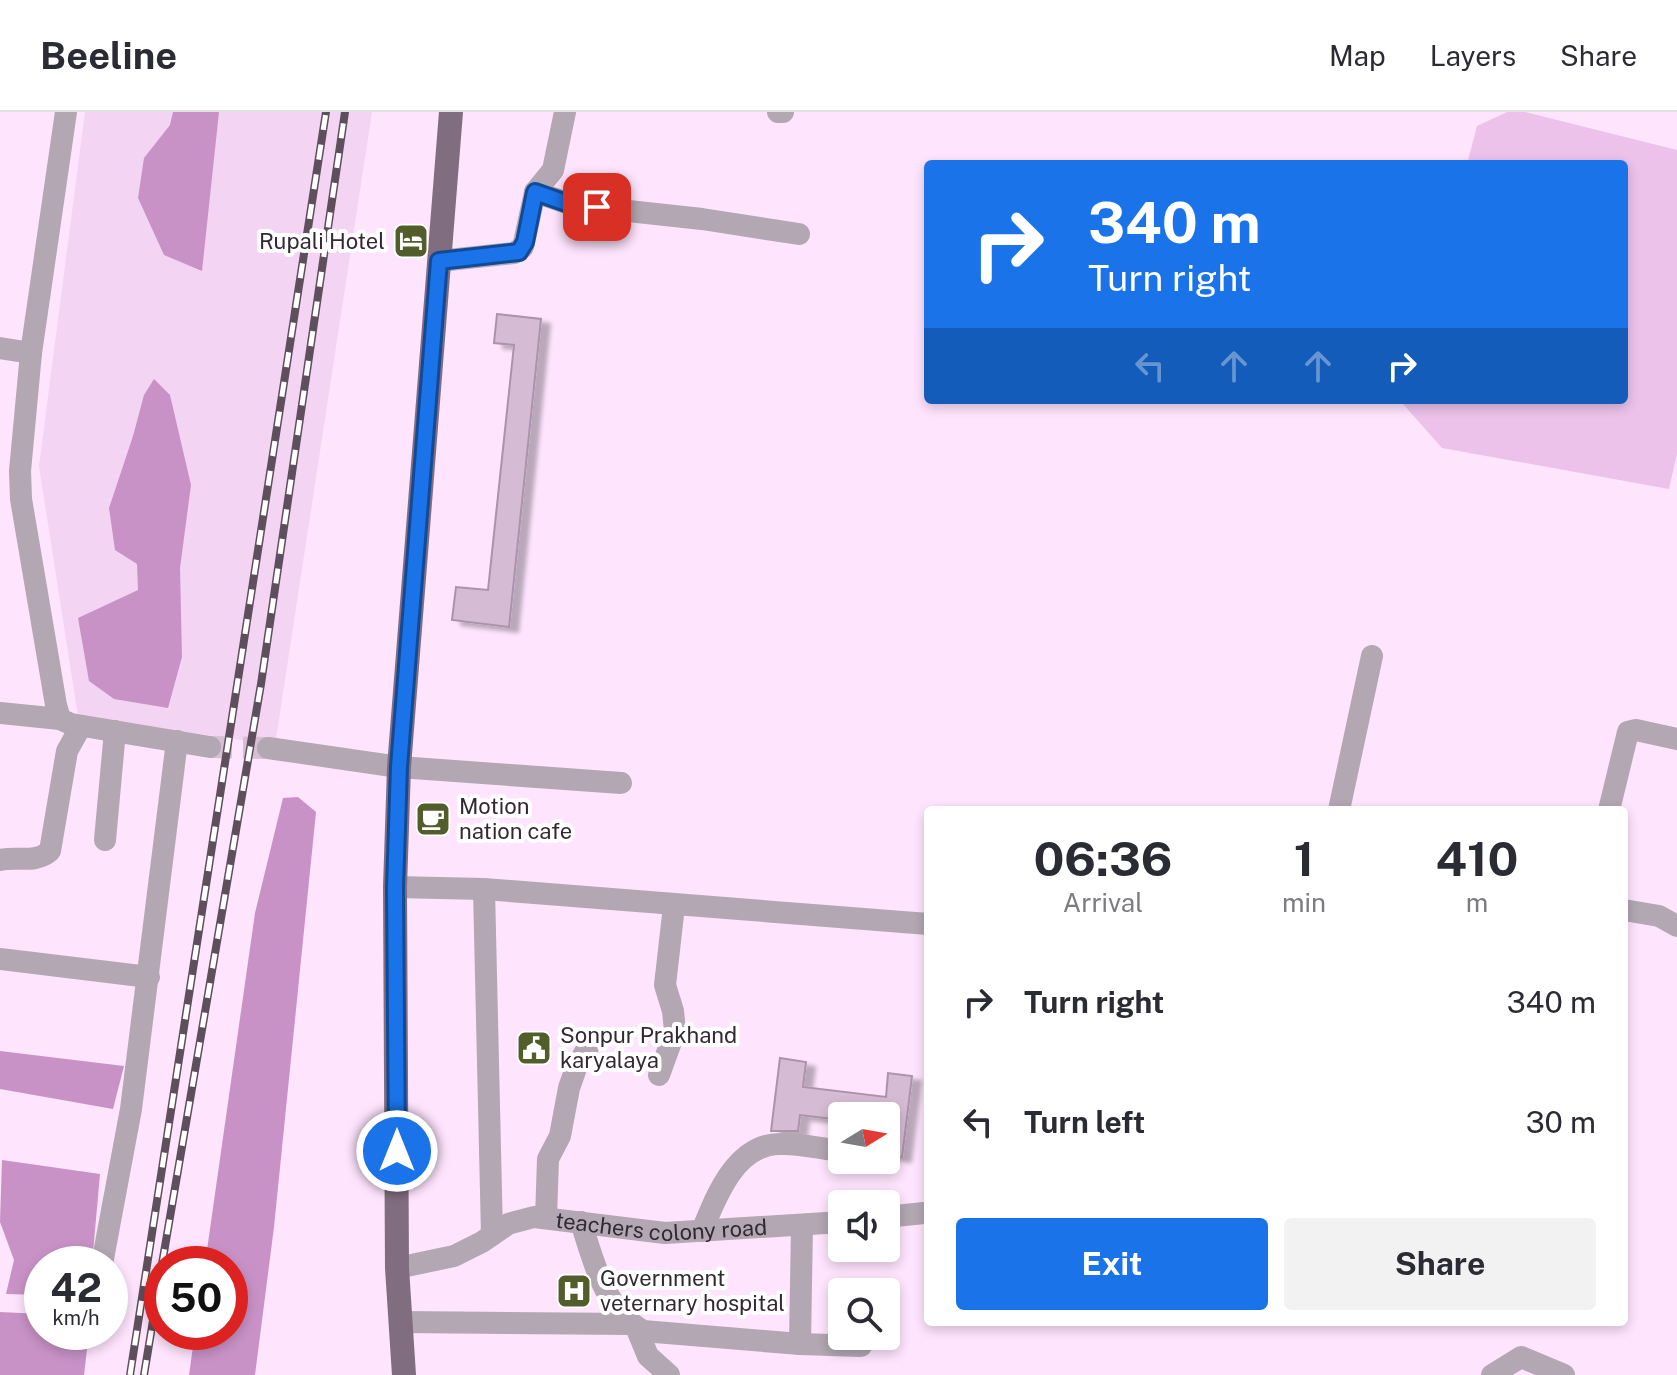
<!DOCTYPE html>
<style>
:root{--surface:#fff;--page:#f2f2f3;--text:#2b2b33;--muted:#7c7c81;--line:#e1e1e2;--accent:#1a73e8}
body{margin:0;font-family:"Public Sans",sans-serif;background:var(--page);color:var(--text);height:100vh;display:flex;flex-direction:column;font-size:30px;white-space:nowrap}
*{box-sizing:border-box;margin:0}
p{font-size:26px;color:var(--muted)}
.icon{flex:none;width:44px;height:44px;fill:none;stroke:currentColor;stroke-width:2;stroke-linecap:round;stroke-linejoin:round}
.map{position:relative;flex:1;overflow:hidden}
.drawer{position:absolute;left:924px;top:694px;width:704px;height:520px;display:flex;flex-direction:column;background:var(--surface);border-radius:8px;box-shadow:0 4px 12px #0003}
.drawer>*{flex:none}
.guide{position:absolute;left:924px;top:48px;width:704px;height:244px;border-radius:8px;box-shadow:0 4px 12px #0003;background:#1a73e8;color:#fff;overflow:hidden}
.needle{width:52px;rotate:79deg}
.controls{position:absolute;left:828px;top:990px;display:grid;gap:16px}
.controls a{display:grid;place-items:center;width:72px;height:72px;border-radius:8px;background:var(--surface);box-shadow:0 4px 12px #0003;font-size:40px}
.speed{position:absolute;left:24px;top:1134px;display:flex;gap:16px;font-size:40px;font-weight:700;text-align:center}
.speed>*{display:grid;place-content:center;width:104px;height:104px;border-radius:50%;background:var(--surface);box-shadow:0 4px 12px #0003;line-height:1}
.speed small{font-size:20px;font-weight:400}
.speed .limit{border:12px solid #d22;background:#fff;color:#111}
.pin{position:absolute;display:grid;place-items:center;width:68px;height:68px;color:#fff;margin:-34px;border-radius:16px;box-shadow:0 4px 12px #0006}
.me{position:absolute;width:88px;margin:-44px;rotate:0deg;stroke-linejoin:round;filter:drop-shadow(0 0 6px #0008)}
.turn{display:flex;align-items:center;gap:28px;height:168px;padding:0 32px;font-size:36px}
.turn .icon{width:104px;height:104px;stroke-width:2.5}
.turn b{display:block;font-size:56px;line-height:68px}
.lanes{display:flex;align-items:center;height:76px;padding:0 32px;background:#0003;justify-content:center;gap:40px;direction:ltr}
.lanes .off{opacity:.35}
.eta{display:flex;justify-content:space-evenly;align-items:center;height:136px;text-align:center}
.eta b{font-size:48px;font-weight:700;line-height:56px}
.button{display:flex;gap:16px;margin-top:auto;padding:16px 32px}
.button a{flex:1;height:92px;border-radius:8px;background:var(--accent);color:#fff;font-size:32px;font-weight:700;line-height:92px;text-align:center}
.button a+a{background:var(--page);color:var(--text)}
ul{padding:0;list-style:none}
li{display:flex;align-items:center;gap:24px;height:120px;padding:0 32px}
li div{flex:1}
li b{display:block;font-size:30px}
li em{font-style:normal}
header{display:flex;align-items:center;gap:48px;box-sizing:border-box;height:112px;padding:0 40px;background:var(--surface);border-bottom:2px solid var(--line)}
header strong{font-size:38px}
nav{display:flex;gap:44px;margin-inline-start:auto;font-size:28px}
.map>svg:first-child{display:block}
.built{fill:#f3d4f2}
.green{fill:#ecc2eb}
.water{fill:#c892c6}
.building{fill:#d5bcd4;stroke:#ab93aa;stroke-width:2;filter:url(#shadow)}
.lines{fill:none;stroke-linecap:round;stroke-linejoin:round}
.minor-tunnel{stroke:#d5bfd4;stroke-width:22;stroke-dasharray:22 11;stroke-linecap:butt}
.minor{stroke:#b2a7b2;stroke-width:22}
.major{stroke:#806d7f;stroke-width:24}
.rail-casing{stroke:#5d505c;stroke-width:8}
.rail{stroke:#fff;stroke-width:5;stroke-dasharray:15;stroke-linecap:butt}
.route-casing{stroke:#114b97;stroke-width:20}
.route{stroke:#1a73e8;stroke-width:14}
.labels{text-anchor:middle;stroke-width:8;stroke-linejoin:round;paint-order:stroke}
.poi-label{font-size:22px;fill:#332932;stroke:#fff;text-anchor:start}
.street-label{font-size:22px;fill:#332932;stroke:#fff}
</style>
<header>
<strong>Beeline</strong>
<nav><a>Map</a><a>Layers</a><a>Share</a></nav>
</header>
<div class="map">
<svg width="1677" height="1263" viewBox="0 0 1677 1263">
<defs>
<filter id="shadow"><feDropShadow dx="9" dy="5" stdDeviation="2" flood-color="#0004"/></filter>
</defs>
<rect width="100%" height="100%" fill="#fee4fd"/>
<polygon class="built" points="85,0 372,0 275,633 78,604 39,354"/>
<polygon class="green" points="1507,0 1525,0 1677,38 1677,342 1669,377 1442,336 1403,292 1404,288 1624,288 1624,52 1467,52 1477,14"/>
<g class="water">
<polygon points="173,0 219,0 202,159 164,143 138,86 144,46 170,13"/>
<polygon points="154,267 170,283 191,373 180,456 182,545 168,596 114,587 89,569 78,506 138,478 137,452 115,438 109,396 133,324 144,283"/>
<polygon points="298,685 316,700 274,1115 255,1263 189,1263 195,1220 230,1220 230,1152 205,1152 255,801 283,686"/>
<polygon points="0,939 124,954 113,997 0,977"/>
<polygon points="2,1048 100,1062 92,1152 42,1152 42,1183 6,1182 14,1148 0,1110"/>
<polygon points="0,1200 42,1202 42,1220 89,1220 84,1263 0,1263"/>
</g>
<g class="building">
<polygon points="497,202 541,207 509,515 452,508 456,475 488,478 514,233 494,231"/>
<polygon points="780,946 806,950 803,975 886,985 888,961 912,964 902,1045 886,1043 886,1004 842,1004 842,1008 800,1003 798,1019 771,1019"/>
</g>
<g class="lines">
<polyline class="minor-tunnel" points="210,635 268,636"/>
<g class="minor">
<polyline points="66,0 31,241 20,359 21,387 56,593 60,607 71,612 210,635"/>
<polyline points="778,0 783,0"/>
<polyline points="535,80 573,93 702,107 799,122"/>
<polyline points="439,149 514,141 523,135 535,80 553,58 565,0"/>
<polyline points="0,236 31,241"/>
<polyline points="0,601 60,607"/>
<polyline points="268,636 399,655 621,671"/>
<polyline points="1339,698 1372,544"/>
<polyline points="1609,698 1628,620 1636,618 1677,627"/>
<polyline points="105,728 115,619"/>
<path d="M0,748c17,-4 35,4 50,-9l17,-100 14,-25"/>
<polyline points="395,775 484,777 928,812"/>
<polyline points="484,777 492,1123"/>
<polyline points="1624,798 1659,804 1677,814"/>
<polyline points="0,847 149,865"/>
<polyline points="659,963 675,919 673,899 665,873 674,794"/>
<polyline points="886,1105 924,1101"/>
<polyline points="546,1106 548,1047 560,1024 569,976 576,956 592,928"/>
<path d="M581,1110c13,41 23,86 62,109l157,13 61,2"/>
<path d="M702,1119c14,-35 34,-87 78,-87 20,-1 42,5 62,7"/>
<polyline points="102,1152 131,997 177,629"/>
<path id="s1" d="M397,1156l57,-12 28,-14 26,-18 26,-7 131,16 177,-11"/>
<polyline points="401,1210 630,1212"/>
<polyline points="636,1215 648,1244 669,1263"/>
<polyline points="800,1232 802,1113"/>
<polyline points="1492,1263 1521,1245 1564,1263"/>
</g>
<polyline class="major" points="404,1263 397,1156 395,775 399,655 451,0"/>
<defs>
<g id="rail">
<polyline points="162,1152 261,572 345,0"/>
<polyline points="130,1263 326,0"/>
<polyline points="144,1263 162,1154"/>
</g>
</defs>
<use href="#rail" class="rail-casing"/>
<use href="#rail" class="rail"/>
</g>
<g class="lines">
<defs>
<polyline id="route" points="397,1039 395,775 399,655 439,149 519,140 525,130 535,80 569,92 597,95"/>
</defs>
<use href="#route" class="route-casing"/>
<use href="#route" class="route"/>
</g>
<defs>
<symbol id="hotel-square" viewBox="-11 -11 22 22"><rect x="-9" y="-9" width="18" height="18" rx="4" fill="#535c2b" stroke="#fff"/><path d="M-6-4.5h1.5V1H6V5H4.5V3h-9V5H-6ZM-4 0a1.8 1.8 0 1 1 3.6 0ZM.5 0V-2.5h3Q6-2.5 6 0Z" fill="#fff"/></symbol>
<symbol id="cafe-square" viewBox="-11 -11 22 22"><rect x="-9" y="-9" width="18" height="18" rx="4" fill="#535c2b" stroke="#fff"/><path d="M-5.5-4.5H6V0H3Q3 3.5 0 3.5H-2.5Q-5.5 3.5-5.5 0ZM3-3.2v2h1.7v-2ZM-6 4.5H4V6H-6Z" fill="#fff"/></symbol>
<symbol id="civic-square" viewBox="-11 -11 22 22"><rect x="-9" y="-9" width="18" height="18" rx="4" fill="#535c2b" stroke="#fff"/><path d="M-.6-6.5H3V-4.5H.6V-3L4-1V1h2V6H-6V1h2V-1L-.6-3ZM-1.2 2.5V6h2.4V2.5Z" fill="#fff"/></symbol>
<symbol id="hospital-square" viewBox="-11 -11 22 22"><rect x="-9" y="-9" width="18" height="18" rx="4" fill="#535c2b" stroke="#fff"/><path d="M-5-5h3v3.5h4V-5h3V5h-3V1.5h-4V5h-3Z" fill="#fff"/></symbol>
</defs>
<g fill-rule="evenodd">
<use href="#hotel-square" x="391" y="109" width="40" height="40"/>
<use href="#cafe-square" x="413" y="687" width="40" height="40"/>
<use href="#civic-square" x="514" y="916" width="40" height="40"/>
<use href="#hospital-square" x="554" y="1159" width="40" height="40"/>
</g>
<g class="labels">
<g class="poi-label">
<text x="385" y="137" text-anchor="end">Rupali Hotel</text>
<text x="459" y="702">Motion<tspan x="459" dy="25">nation cafe</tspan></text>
<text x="560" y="931">Sonpur Prakhand<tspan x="560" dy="25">karyalaya</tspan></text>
<text x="600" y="1174">Government<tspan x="600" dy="25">veternary hospital</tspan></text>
</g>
<g class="street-label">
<text dy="8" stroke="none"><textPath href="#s1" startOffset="276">teachers colony road</textPath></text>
</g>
</g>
</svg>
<div class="controls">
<a><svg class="needle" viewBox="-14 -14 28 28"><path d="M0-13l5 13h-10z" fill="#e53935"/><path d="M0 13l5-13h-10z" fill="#7c7c81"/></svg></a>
<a><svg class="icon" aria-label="sound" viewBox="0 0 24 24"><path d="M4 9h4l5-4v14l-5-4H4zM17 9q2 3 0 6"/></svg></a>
<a><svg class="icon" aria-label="search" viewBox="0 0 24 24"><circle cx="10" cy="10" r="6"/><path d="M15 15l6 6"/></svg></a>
</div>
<div class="speed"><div>42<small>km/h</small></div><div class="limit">50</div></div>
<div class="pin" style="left:597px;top:95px;background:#d93025"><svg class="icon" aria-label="arrive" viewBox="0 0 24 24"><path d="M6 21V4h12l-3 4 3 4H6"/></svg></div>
<svg class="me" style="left:397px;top:1039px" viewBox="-20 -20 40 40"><circle r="17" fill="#1a73e8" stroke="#fff" stroke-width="3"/><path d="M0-11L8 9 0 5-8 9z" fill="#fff"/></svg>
<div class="guide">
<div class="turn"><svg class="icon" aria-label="right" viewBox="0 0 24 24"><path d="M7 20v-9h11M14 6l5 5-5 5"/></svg><div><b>340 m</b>Turn right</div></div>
<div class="lanes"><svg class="icon off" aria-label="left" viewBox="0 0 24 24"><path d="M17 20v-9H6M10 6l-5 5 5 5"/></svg><svg class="icon off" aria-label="ahead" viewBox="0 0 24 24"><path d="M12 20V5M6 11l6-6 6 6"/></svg><svg class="icon off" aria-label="ahead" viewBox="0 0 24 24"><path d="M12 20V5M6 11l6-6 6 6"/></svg><svg class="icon" aria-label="right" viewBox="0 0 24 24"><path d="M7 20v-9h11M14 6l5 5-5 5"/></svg></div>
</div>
<section class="drawer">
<div class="eta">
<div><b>06:36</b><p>Arrival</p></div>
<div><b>1</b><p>min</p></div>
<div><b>410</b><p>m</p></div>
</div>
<ul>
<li><svg class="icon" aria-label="right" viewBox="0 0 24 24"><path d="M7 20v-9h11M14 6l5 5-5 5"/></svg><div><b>Turn right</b></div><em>340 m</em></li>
<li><svg class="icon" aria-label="left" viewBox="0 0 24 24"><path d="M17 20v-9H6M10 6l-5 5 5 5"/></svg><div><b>Turn left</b></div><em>30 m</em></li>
</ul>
<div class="button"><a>Exit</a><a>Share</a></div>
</section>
</div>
